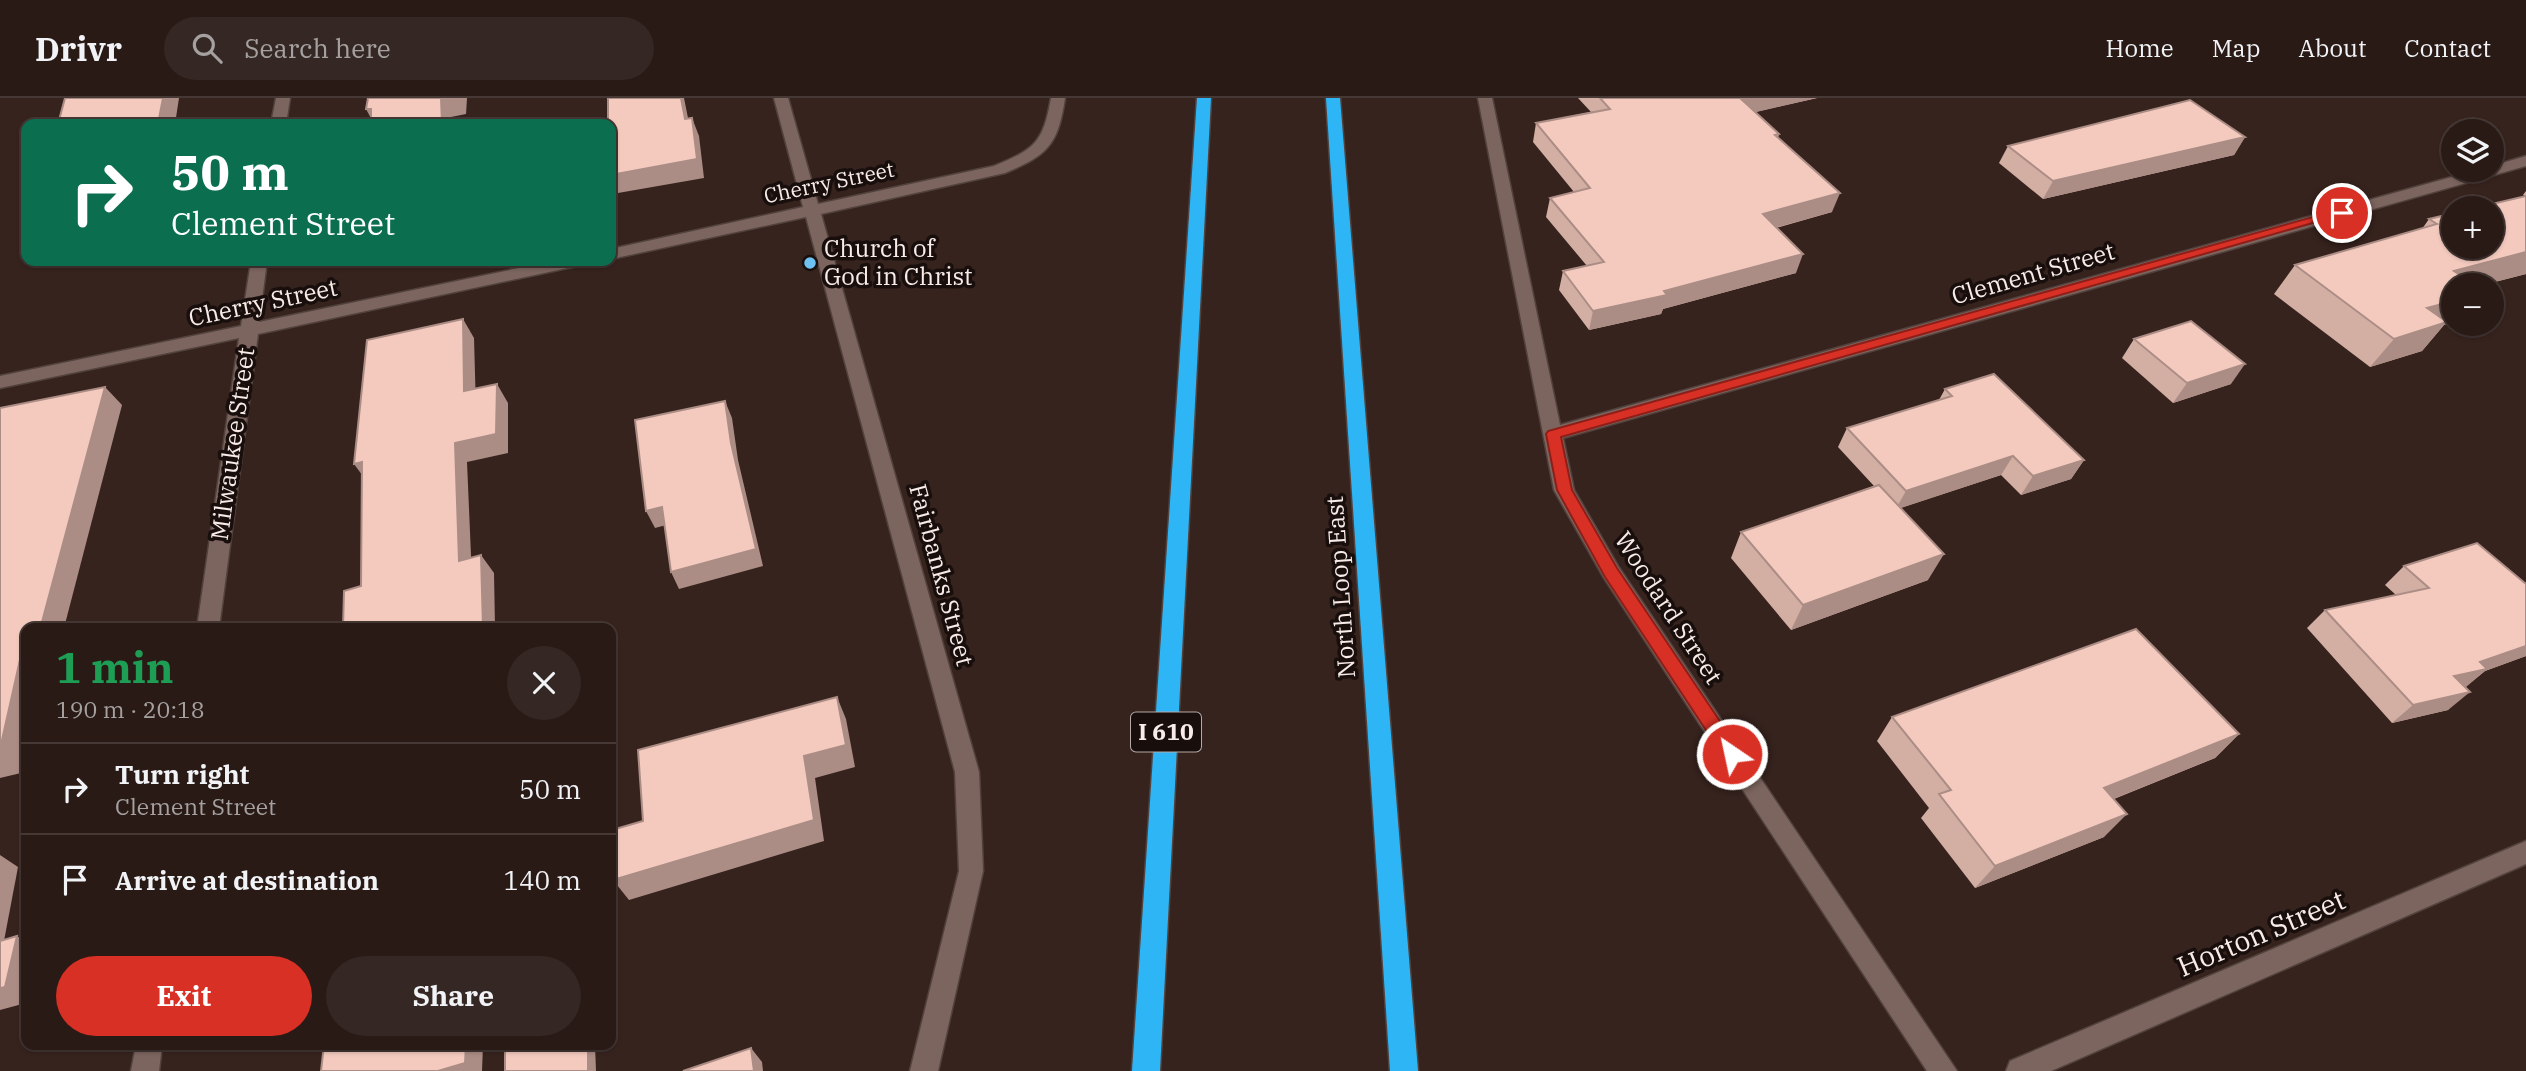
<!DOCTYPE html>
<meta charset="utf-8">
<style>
:root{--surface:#291a16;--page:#352723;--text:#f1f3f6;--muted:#a5a1a1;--line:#453835;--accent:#d93025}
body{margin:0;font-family:"IBM Plex Serif",serif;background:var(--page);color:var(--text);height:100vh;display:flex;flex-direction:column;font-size:26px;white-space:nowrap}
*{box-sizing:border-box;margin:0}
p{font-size:23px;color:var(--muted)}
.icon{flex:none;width:38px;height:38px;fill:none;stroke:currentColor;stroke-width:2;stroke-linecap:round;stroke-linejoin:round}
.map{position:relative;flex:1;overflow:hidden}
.panel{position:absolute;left:21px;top:525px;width:595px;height:427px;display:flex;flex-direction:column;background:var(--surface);border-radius:14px;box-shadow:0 2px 5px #0004,0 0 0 2px var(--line)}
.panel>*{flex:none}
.guide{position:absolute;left:21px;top:21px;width:595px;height:147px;border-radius:14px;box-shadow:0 2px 5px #0004,0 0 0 2px var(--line);background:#0b6e4f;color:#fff;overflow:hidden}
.controls{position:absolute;left:2441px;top:21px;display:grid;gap:14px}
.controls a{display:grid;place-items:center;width:63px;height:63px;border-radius:50%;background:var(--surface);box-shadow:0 2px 5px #0004,0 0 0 2px var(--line);font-size:35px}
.pin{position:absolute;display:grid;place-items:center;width:60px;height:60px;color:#fff;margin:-30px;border:4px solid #fff;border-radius:50%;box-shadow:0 2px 7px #0007}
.me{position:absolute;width:77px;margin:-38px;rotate:326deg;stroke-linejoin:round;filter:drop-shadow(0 0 5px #0008)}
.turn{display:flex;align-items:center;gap:24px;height:147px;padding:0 35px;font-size:32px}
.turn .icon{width:91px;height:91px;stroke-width:2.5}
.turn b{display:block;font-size:49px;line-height:60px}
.round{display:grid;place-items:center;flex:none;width:74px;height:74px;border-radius:37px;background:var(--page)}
.overview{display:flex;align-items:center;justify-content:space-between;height:119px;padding:0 35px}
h1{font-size:42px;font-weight:700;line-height:52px;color:#1e9e55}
.cta{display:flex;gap:14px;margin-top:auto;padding:14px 35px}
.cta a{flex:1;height:80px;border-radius:42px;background:var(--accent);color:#fff;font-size:28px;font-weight:700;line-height:80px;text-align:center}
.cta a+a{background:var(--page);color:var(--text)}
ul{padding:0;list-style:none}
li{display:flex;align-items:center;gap:21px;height:91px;padding:0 35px;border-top:2px solid var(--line)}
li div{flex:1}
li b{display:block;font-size:26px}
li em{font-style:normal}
header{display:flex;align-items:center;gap:42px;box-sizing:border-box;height:98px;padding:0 35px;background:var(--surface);border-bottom:2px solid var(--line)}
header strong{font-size:33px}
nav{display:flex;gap:38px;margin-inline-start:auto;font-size:24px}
.search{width:490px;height:63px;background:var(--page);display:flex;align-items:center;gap:18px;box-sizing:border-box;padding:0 24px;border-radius:38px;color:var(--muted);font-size:26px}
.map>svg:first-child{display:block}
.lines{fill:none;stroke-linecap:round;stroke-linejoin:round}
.street-casing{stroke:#52423d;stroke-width:3}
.highway-casing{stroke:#52423d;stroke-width:3}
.street{fill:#7d655f;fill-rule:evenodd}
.highway{fill:#2eb5f6;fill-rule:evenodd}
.wall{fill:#d2aea3}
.shaded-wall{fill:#ab8d85}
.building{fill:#f4cabe;stroke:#ab8d85;stroke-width:2}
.route{fill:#d93025;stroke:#8d1f18;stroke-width:2}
.poi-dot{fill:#6ec2f3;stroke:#180f0d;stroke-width:2.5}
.labels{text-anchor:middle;stroke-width:7;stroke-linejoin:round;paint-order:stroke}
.far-street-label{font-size:21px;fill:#f9ebe7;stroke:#180f0d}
.shield{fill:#180f0d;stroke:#b6a9a6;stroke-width:2}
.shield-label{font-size:23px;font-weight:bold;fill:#f9ebe7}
.poi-label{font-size:24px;fill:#f9ebe7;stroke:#180f0d;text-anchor:start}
.street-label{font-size:24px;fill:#f9ebe7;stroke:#180f0d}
.near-street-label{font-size:28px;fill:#f9ebe7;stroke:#180f0d}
</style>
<header>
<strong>Drivr</strong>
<div class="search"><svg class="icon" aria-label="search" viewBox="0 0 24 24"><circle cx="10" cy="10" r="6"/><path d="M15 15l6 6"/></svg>Search here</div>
<nav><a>Home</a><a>Map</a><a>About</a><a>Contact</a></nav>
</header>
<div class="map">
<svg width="2526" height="973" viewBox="0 0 2526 973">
<rect width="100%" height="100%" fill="#37231e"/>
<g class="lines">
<defs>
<g id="street">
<polygon points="276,0 290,0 286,26 271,26"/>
<path d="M774,0h14l30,106 176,-38c41,-17 49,-23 57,-68h14c-7,47 -17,57 -60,75l-184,41 158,558 4,99 -45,200h-28l49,-200 -4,-99 -149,-555 -195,42v-10l192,-42z"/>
<polygon points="1478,0 1492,0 1560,327 2477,72 2492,72 2492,68 2526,58 2526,68 1563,340 1574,392 1618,468 1957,973 1927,973 1604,480 1554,392"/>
<polygon points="251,163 267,163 259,224 553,163 585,163 577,168 258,236 219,530 197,530 239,240 0,290 0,278 241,228"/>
<polygon points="2526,743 2526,766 2051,973 2006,973 2010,963"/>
<polygon points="136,947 162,947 159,973 131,973"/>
</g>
<g id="highway">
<polygon points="1197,0 1211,0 1160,973 1132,973"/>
<polygon points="1326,0 1340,0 1418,973 1390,973"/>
</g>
</defs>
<use href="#street" class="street-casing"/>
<use href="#highway" class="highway-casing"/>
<use href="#street" class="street"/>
<use href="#highway" class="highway"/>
</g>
<g class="wall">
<polygon points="1578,0 1817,0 1755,14 1779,36 1778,40 1832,114 1776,130 1796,175 1663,211 1661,216 1589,232 1559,192 1563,173 1587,168 1546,119 1550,100 1574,94 1533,44 1536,25 1591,14"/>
<polygon points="2245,39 2234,57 2043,101 1999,65 2008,48"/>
<polygon points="2526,93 2526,176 2483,187 2454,187 2444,227 2422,253 2370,269 2274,196 2295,167 2422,131 2429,121 2525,98 2523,97"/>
<polygon points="2134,241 2231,286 2173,305 2122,260"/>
<polygon points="1945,291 2084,362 2071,381 2021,397 2001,377 1900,410 1928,482 1791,532 1731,460 1741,434 1874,388 1838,349 1847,330 1939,302"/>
<polygon points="2404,468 2526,486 2526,558 2485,573 2465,589 2448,612 2392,625 2307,530 2325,512 2396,497 2385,487"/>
<polygon points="1892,619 2239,636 2215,660 2114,701 2104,739 1975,790 1921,720 1929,710 1877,643"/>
</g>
<g class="shaded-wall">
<polygon points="163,0 179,0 175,26 158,26"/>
<polygon points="441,0 467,0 466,16 451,19 451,26 442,26"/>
<polygon points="681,0 684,0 692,40 685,21"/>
<polygon points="1740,0 1817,0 1735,19"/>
<polygon points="366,11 371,11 374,26"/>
<polygon points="692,20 699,38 704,80 618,95 611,77"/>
<polygon points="2245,39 2234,57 2043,101 2053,83"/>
<polygon points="1840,95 1832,114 1756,135 1763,116"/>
<polygon points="2526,154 2526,176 2483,187 2454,187 2454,173"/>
<polygon points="1803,156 1796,175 1663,211 1661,216 1589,232 1593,213"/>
<polygon points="2454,203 2454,225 2444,227 2422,253 2370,269 2394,241 2427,210"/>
<polygon points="463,221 474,240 476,312 464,293"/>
<polygon points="2245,266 2231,286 2173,305 2187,285"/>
<polygon points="497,286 508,305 508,355 467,364 472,481 459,463 455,345"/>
<polygon points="105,289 122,307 64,530 27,530"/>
<polygon points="725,303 732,320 738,362 763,468 679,491 671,474 731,345"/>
<polygon points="2013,358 2001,377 1895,412 1906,393"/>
<polygon points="2084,362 2071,381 2021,397 2033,378"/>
<polygon points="362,364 368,385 354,366"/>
<polygon points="662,409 670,426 655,430 646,413"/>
<polygon points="1944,456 1928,482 1791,532 1803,507"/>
<polygon points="481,457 494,475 495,530 483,530"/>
<polygon points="26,535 26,649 21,675 0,680 0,651"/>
<polygon points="2526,548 2526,558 2485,573 2466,589 2433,596 2454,578 2480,564"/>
<polygon points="2470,594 2448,612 2392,625 2413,607"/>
<polygon points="837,599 846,621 855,669 815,680 824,743 629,802 613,782 804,658"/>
<polygon points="2239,636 2215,660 2083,713 2104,690"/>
<polygon points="2127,716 2104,739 1975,790 1995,768"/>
<polygon points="0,757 18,769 0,864"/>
<polygon points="17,838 26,844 26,905 0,912 0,890"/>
<polygon points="466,947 483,947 482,973 438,973"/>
<polygon points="588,947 595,947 596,973 588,973"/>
<polygon points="751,950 762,964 763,973 754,973"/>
</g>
<g class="building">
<polygon points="65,0 163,0 158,26 58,26"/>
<polygon points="368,0 441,0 442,26 371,26 371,11 366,11"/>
<polygon points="608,0 681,0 685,21 692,20 697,61 611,77 611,26 608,26"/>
<polygon points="1600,0 1742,0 1740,0 1779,36 1775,37 1840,95 1763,116 1803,156 1664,193 1667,197 1593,213 1563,173 1604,164 1550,100 1590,90 1536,25 1610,11"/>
<polygon points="2190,2 2245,39 2053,83 2008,48"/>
<polygon points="2526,98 2526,154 2454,173 2474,187 2454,187 2454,203 2427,210 2447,224 2394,241 2295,167 2437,126 2429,121 2454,115 2454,149 2492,149 2492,110 2475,110"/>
<polygon points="463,221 464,293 497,286 496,336 455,345 459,463 481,457 483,530 343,530 344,493 361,488 362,364 354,366 367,242"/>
<polygon points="2191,223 2245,266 2187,285 2134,241"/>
<polygon points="1994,276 2084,362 2033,378 2013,358 1906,393 1847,330 1952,298 1945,291"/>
<polygon points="105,289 42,524 28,527 27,530 26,530 26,535 0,651 0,310"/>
<polygon points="725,303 731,345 756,451 671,474 662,409 646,413 635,322"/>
<polygon points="1879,387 1944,456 1803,507 1741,434"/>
<polygon points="2477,445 2526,486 2526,548 2480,564 2487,571 2454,578 2470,594 2413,607 2325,512 2429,490 2404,468"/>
<polygon points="2136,531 2239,636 2104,690 2127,716 1995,768 1939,696 1951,692 1892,619"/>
<polygon points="837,599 846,647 804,658 814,722 613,782 612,732 643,723 638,652"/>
<polygon points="17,838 5,889 0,890 0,843"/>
<polygon points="324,947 466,947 465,965 438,973 321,973"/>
<rect x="505" y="947" width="83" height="26"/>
<polygon points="751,950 754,973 683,973"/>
</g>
<polygon class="route" points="2338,112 2348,115 1561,339 1572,392 1617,470 1738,650 1740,656 1738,661 1725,661 1605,479 1557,392 1546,336 1548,333"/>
<circle class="poi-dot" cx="810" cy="165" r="7"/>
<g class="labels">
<g class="far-street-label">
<text transform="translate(829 85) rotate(-12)" y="7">Cherry Street</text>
</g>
<rect class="shield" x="1131" y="614.5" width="70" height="39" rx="5"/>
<g class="shield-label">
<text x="1166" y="642">I 610</text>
</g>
<g class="poi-label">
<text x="824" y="159">Church of<tspan x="824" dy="28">God in Christ</tspan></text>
</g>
<g class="street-label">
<text transform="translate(2033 176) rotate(-16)" y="8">Clement Street</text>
<text transform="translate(263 205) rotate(-12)" y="8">Cherry Street</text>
<text transform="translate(233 346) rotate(-82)" y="8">Milwaukee Street</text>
<text transform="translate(941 477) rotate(75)" y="8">Fairbanks Street</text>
<text transform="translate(1341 489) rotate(-94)" y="8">North Loop East</text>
<text transform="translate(1668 510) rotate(57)" y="8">Woodard Street</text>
</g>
<g class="near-street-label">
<text transform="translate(2261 835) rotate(-23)" y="10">Horton Street</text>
</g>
</g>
</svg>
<div class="controls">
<a><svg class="icon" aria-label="layers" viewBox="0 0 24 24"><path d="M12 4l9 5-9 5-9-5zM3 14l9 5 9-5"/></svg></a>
<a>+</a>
<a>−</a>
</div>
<div class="pin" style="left:2342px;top:115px;background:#d93025"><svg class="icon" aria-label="arrive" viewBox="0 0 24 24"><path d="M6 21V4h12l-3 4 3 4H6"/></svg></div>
<svg class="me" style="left:1732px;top:656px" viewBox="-20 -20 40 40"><circle r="17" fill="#d93025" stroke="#fff" stroke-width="3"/><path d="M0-11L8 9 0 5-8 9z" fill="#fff"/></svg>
<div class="guide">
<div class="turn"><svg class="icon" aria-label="right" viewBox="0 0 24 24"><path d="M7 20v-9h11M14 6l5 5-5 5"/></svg><div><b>50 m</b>Clement Street</div></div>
</div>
<section class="panel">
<div class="overview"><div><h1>1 min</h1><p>190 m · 20:18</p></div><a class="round"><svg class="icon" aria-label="close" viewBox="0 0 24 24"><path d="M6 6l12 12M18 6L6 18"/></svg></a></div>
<ul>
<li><svg class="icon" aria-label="right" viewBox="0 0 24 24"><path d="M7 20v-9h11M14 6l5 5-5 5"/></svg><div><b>Turn right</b><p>Clement Street</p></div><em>50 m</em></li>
<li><svg class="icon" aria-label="arrive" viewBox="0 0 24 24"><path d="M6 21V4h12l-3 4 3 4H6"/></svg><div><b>Arrive at destination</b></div><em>140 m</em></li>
</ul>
<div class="cta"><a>Exit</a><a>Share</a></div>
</section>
</div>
